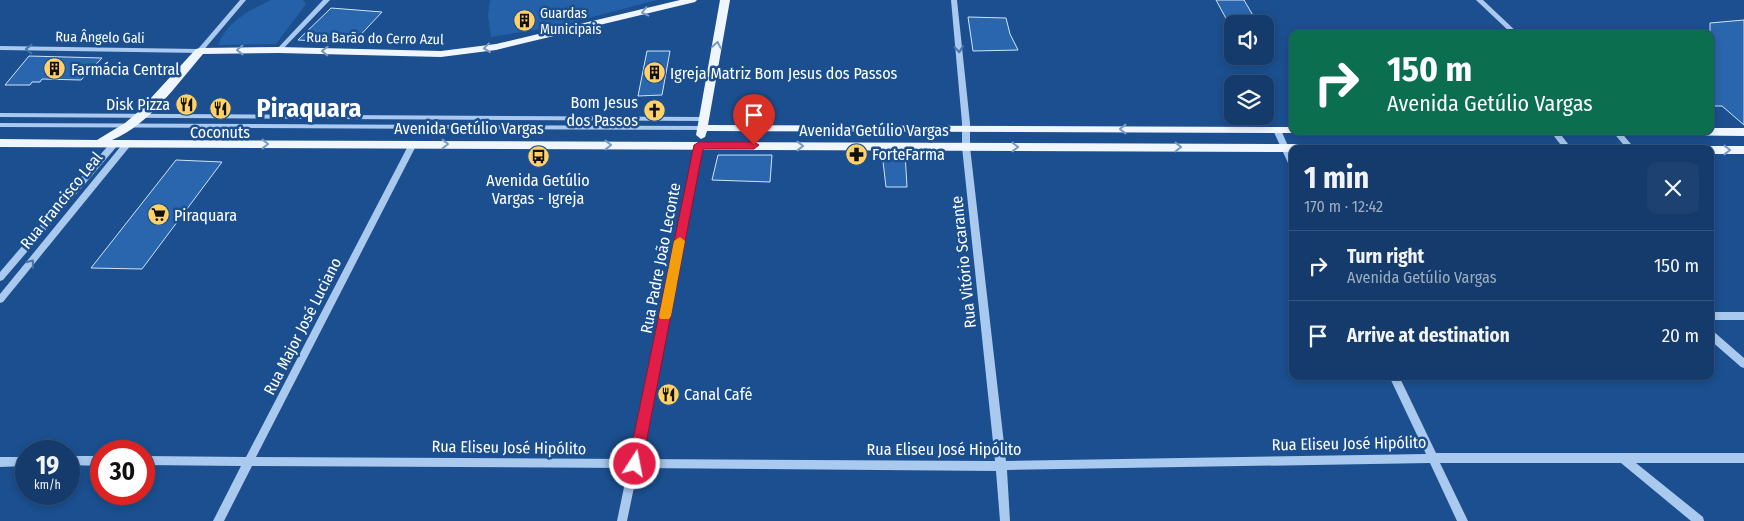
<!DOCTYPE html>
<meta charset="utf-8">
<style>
:root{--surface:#143b6b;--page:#1d4271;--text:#f1f3f6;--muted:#9dadc1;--line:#33557e}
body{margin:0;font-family:"Fira Sans Condensed",sans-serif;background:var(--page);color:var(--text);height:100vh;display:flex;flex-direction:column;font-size:19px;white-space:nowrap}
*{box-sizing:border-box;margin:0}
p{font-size:16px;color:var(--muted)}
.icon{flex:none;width:28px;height:28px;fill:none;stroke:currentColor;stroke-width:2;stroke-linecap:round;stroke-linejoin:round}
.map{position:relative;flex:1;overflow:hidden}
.sheet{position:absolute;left:1289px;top:145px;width:425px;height:235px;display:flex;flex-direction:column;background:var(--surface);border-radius:10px;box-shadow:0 2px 8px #0003,0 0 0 1px var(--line)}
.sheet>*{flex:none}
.banner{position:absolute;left:1289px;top:30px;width:425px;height:105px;border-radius:10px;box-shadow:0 2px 8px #0003,0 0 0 1px var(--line);background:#0b6e4f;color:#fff;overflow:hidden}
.buttons{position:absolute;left:1224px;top:15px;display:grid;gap:10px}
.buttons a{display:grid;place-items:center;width:50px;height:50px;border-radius:10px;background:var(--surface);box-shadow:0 2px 8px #0003,0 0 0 1px var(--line);font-size:25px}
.speed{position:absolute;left:15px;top:440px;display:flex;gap:10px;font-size:25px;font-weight:700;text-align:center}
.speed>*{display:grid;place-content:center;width:65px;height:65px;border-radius:50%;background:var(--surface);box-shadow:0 2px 8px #0003,0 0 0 1px var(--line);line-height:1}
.speed small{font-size:12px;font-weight:400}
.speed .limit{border:8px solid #d22;background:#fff;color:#111}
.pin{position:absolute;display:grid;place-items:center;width:42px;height:42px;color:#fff;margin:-51px -21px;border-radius:50% 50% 50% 0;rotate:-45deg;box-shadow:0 0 5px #0007}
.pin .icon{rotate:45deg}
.me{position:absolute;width:55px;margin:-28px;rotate:11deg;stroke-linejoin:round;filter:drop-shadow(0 0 4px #0008)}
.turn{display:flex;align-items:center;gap:18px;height:105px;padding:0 15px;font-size:22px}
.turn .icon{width:65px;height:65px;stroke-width:2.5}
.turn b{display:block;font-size:35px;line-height:42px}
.round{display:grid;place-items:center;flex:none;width:52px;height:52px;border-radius:10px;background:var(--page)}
.summary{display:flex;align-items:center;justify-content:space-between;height:85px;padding:0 15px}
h1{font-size:30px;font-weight:700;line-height:38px}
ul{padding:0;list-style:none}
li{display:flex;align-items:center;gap:15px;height:70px;padding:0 15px;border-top:1px solid var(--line)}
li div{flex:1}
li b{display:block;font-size:19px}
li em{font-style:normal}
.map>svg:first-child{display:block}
.green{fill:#2461a8}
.building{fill:#2a66ad;stroke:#cfe3fa}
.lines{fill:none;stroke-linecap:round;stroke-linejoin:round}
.minor{fill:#a9c9ee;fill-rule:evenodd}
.major{fill:#f0f6ff;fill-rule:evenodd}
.oneway{stroke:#7b9ac1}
.oneway2{stroke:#4674ac}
.route{fill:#e11d48;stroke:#92132f}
.slow{fill:#f59e0b}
.labels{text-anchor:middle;stroke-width:5;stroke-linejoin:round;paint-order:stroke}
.far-poi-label{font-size:14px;fill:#fff;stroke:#1b4f8f;text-anchor:start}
.far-street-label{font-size:14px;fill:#fff;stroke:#1b4f8f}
.poi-label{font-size:16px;fill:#fff;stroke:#1b4f8f;text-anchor:start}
.street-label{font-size:16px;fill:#fff;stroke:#1b4f8f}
.town-label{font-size:26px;font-weight:bold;fill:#fff;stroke:#1b4f8f}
</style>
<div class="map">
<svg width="1744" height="521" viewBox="0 0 1744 521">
<rect width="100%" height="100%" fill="#1b4f8f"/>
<g class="green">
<path d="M271,0h32l3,4 -30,40 -58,1c10,-25 31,-34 53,-45z"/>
<polygon points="490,0 657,0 558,26 491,37 488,16"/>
</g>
<g class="building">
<polygon points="1216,0 1244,0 1258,24 1229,24"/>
<polygon points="331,8 382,12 353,43 298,40"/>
<polygon points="968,17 1006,18 1010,34 1018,50 973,51"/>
<polygon points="1744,20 1744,125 1722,106 1710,106 1710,23"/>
<polygon points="647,51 670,51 662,95 638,96"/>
<polygon points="29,56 102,58 81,80 42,79 40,82 32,82 30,85 5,85"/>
<polygon points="882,153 905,153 907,187 886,187"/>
<polygon points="718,155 772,155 770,182 712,180"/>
<polygon points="176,160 222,162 142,269 91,268"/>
</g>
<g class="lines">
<g class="minor">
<polygon points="240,0 246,0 202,52 200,53 0,50 0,46 198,49"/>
<polygon points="323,0 330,0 281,51 277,51 277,49"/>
<polygon points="951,0 957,0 970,123 970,147 1006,461 1426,454 1389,376 1399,376 1436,453 1744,453 1744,463 1636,463 1703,517 1704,521 1691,521 1621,463 1440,463 1468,521 1457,521 1430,463 1007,470 1010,521 1000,521 996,471 638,468 627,521 617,521 628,468 252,466 224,521 213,521 241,466 144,465 144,456 246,457 409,144 413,141 417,144 256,457 629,459 695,145 699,142 703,145 640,459 995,461 962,147 962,123"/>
<polygon points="1476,0 1483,0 1519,34 1512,34"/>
<polygon points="0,113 704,117 708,119 704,121 0,117"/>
<polygon points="0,123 703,126 707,128 703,130 0,127"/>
<polygon points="1274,128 1280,128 1281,130 1292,155 1292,165 1288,163 1273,130"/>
<polygon points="1550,131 1558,131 1572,149 1564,149"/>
<polygon points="1612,131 1620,131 1635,149 1627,149"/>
<polygon points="115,140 118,141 119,143 118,145 3,280 0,281 0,272 112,141"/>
<polygon points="128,140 131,141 132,143 131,145 3,302 0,303 0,294 125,141"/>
<rect x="1710" y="312" width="34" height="8"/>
<polygon points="1710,330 1713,331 1744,358 1744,368 1741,367 1710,340"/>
<polygon points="101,456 101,466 69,465 69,456"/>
<polygon points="0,457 26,457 26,466 0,467"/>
</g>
<g class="major">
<path d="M680,0h17l-2,2 -199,48 -55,7 -162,-4 -76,1c-26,30 -53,70 -91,86l1456,5 5,4h-281v3l-1292,-5v-8l97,1 28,-17 13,-11 58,-63 4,-1 79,-1 162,4 55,-7z"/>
<polygon points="720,0 730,0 708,125 1292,127 1292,131 1297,131 1292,133 707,131 705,137 701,139 696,135"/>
<polygon points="1710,128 1744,128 1744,136 1572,134 1567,131 1710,131"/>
<polygon points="1710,146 1744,146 1744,154 1710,154 1710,149 1705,149"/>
</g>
</g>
<defs><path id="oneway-chevron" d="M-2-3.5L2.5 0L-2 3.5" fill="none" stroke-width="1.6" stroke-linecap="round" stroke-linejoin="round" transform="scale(1.25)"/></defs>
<g class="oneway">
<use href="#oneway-chevron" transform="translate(645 12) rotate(167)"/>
<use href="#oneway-chevron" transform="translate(717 45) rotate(-80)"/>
<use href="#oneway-chevron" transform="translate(487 48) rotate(173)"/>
<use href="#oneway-chevron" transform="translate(240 50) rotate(179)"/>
<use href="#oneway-chevron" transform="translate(325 51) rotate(-178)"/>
<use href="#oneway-chevron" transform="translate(1123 129) rotate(-180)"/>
<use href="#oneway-chevron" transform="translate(265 144)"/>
<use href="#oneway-chevron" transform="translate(445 144)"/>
<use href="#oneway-chevron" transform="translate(608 145)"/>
<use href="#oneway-chevron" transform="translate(800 146)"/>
<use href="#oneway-chevron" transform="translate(1015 147)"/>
<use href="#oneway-chevron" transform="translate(1178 147)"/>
<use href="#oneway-chevron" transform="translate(1727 150)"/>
</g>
<g class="oneway2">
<use href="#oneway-chevron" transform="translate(29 49) rotate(-179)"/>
<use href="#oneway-chevron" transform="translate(959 49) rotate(84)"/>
<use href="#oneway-chevron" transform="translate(31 263) rotate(-51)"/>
</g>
<polygon class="route" points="699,142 754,142 759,145 754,149 703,149 642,464 640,468 635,470 630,468 628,464 694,145"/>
<polygon class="slow" points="680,237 685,241 671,316 669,319 660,319 659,316 674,241"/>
<defs>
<symbol id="building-disc" viewBox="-11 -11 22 22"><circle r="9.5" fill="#ffd166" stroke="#1b4f8f"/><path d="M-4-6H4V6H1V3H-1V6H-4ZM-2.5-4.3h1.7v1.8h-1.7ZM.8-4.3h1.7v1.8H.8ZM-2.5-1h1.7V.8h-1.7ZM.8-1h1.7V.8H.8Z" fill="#111"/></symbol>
<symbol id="restaurant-disc" viewBox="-11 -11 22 22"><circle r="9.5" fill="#ffd166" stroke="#1b4f8f"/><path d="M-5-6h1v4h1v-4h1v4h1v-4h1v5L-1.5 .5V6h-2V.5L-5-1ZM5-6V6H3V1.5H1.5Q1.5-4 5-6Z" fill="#111"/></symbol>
<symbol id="church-disc" viewBox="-11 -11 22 22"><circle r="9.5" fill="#ffd166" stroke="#1b4f8f"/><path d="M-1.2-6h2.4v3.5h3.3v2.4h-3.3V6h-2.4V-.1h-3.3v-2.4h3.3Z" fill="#111"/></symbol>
<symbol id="pharmacy-disc" viewBox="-11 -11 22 22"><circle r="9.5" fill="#ffd166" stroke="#1b4f8f"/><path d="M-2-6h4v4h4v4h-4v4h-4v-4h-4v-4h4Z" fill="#111"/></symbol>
<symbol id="bus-disc" viewBox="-11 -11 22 22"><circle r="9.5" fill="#ffd166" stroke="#1b4f8f"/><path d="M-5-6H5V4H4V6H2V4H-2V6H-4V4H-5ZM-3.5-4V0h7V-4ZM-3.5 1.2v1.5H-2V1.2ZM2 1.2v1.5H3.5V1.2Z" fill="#111"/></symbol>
<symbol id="supermarket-disc" viewBox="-11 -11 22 22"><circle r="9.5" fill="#ffd166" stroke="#1b4f8f"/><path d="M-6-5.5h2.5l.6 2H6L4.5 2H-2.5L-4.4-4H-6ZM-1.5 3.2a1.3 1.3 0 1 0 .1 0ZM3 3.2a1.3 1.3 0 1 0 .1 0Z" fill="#111"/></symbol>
</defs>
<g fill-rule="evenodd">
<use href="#building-disc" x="512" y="8" width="25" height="25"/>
<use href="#building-disc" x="42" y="56" width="25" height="25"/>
<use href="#building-disc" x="642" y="60" width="25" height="25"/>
<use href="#restaurant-disc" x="174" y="92" width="25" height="25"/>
<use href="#restaurant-disc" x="208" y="96" width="25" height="25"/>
<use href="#church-disc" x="642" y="98" width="25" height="25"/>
<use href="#pharmacy-disc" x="844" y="142" width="25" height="25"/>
<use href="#bus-disc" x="526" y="144" width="25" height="25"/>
<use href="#supermarket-disc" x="146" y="202" width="25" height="25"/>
<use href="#restaurant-disc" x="656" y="382" width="25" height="25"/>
</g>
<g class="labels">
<g class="far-poi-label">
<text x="540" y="18">Guardas<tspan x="540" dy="16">Municipais</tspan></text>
</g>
<g class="far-street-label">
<text transform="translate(100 37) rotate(1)" y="5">Rua Ângelo Gali</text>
<text transform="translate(375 38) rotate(1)" y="5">Rua Barão do Cerro Azul</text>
</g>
<g class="poi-label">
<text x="71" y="75">Farmácia Central</text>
<text x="670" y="79">Igreja Matriz Bom Jesus dos Passos</text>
<text x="638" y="108" text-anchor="end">Bom Jesus<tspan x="638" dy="18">dos Passos</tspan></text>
<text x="170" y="110" text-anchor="end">Disk Pizza</text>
<text x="220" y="138" text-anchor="middle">Coconuts</text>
<text x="872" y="160">ForteFarma</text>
<text x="538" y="186" text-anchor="middle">Avenida Getúlio<tspan x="538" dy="18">Vargas - Igreja</tspan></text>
<text x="174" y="221">Piraquara</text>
<text x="684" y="400">Canal Café</text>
</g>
<g class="street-label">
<text x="469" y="134">Avenida Getúlio Vargas</text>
<text x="874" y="136">Avenida Getúlio Vargas</text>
<text transform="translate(61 200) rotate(-51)" y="6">Rua Francisco Leal</text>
<text transform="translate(660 258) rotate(-79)" y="6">Rua Padre João Leconte</text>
<text transform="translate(963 262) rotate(-96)" y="6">Rua Vitório Scarante</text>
<text transform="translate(302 326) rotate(-63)" y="6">Rua Major José Luciano</text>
<text transform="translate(1349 443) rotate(-1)" y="6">Rua Eliseu José Hipólito</text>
<text transform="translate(509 447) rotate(1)" y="6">Rua Eliseu José Hipólito</text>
<text x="944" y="455">Rua Eliseu José Hipólito</text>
</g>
<g class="town-label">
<text x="309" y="117">Piraquara</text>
</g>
</g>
</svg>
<div class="buttons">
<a><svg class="icon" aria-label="sound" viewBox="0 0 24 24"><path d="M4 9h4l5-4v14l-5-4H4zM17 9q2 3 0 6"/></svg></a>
<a><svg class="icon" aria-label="layers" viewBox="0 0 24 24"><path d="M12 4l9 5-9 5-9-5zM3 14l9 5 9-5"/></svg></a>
</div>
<div class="speed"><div>19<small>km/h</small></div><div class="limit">30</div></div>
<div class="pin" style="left:754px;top:145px;background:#d93025"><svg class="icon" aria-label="arrive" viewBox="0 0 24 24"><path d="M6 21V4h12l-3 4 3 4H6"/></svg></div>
<svg class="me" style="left:635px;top:464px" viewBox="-20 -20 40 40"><circle r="17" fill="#e11d48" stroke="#fff" stroke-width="3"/><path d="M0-11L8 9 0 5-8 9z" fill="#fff"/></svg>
<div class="banner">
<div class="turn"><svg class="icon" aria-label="right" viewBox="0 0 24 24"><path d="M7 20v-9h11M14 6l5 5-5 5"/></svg><div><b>150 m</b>Avenida Getúlio Vargas</div></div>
</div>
<section class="sheet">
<div class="summary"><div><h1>1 min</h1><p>170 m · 12:42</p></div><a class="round"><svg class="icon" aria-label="close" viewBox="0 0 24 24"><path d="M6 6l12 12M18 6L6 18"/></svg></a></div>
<ul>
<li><svg class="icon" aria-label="right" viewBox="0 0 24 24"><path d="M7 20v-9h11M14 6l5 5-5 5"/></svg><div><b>Turn right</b><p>Avenida Getúlio Vargas</p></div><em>150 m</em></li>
<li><svg class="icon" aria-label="arrive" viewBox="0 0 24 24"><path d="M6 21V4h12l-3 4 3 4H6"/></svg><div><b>Arrive at destination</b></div><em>20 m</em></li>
</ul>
</section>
</div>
